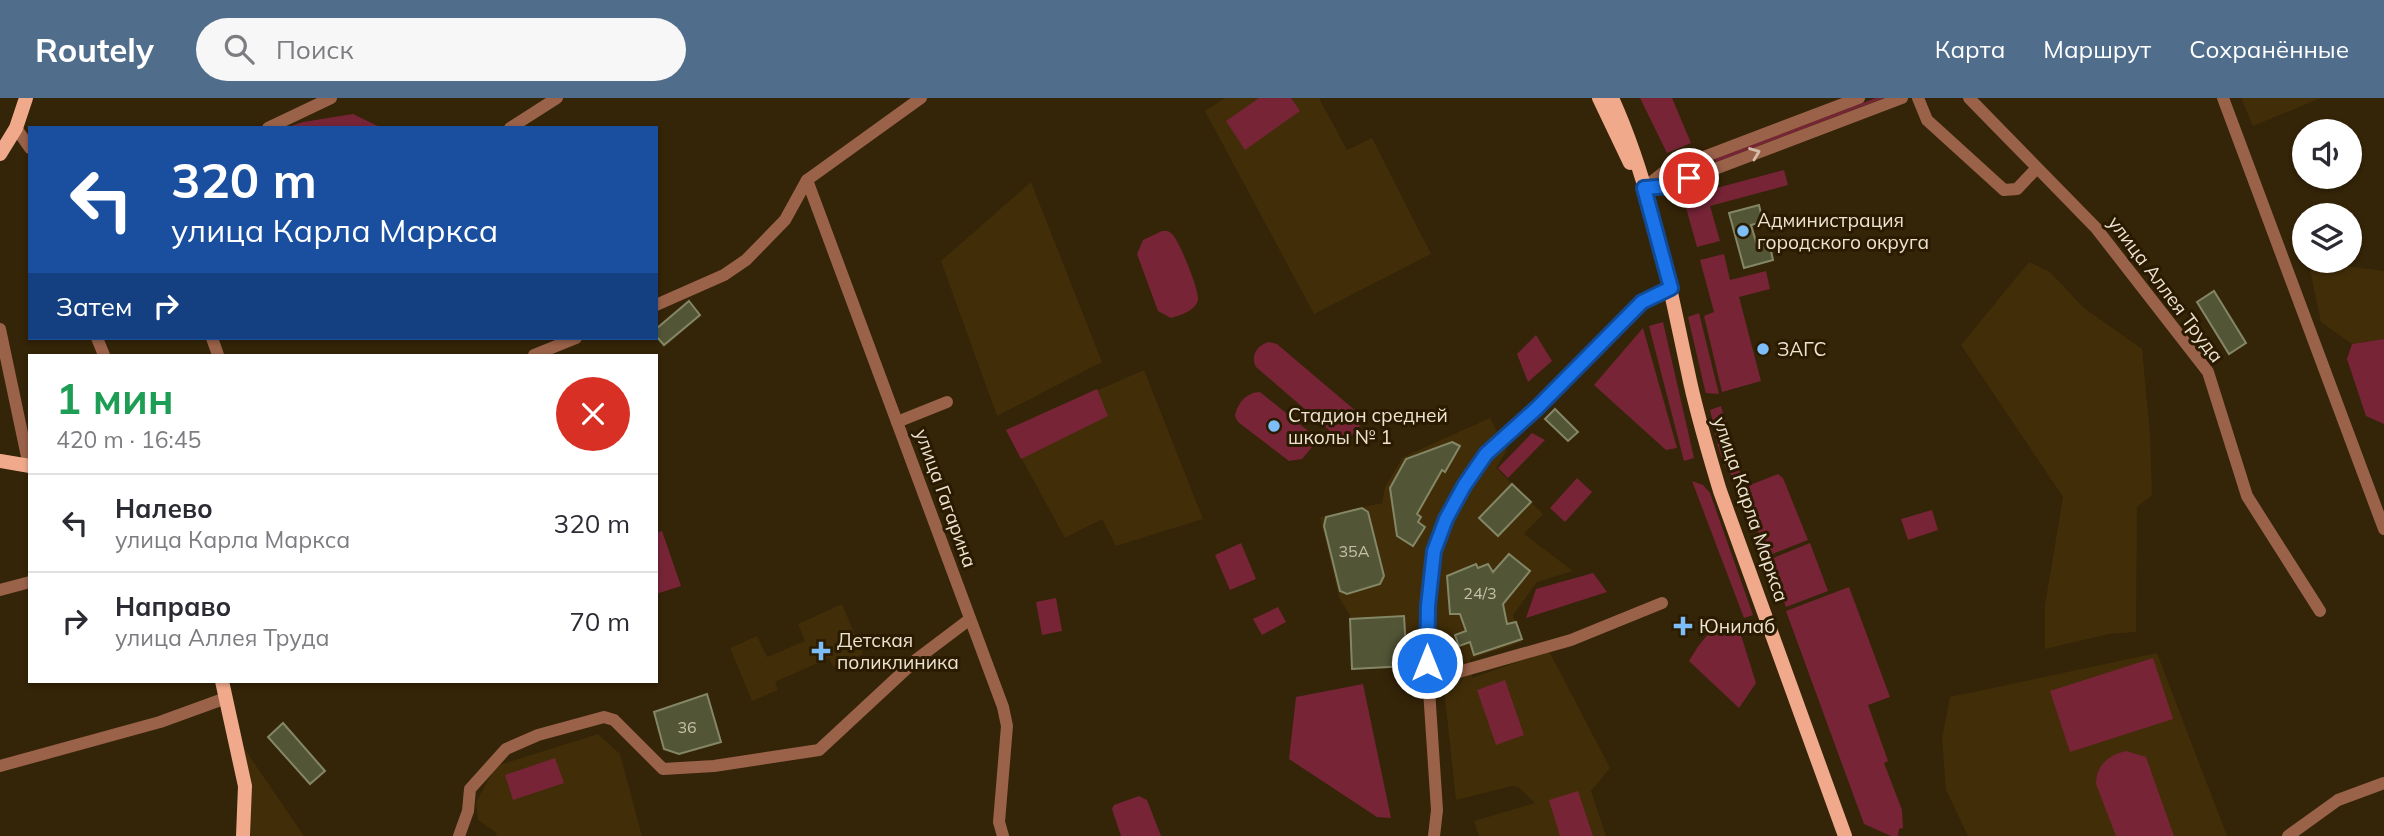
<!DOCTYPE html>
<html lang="ru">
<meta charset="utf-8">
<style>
:root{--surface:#fff;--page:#f7f7f7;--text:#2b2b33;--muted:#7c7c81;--line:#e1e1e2;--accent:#506d8c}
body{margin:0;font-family:Mulish,sans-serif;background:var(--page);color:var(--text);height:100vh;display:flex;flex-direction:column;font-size:26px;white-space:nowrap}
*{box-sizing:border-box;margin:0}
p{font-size:23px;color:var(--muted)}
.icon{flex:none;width:38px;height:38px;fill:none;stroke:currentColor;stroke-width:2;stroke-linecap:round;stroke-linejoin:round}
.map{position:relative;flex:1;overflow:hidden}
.drawer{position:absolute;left:28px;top:256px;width:630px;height:329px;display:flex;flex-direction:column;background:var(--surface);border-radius:0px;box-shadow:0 2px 5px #0004}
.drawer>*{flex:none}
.guide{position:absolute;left:28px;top:28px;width:630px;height:214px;border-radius:0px;box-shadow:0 2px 5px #0004;background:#1a4fa0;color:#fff;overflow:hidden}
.fabs{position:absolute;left:2292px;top:21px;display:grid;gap:14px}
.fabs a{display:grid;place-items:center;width:70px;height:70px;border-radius:50%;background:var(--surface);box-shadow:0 2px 5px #0004;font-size:35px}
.pin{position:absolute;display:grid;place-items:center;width:60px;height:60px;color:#fff;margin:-30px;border:4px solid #fff;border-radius:50%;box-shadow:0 2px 7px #0007}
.me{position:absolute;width:77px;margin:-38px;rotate:0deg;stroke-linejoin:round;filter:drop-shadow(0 0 5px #0008)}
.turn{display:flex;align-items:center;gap:24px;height:147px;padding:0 28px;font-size:32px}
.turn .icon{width:91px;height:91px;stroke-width:2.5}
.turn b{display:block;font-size:49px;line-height:60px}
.then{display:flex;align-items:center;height:66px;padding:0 28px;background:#0003;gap:14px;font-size:26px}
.round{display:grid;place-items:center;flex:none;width:74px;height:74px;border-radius:37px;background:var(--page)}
.summary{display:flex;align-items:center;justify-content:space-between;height:119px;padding:0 28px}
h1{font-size:42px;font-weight:700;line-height:52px;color:#1e9e55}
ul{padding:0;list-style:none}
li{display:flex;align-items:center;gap:21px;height:98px;padding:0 28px;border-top:2px solid var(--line)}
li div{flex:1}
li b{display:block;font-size:26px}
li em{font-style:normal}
header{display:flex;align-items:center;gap:42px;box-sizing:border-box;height:98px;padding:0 35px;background:var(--accent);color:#fff}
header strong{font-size:33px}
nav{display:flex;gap:38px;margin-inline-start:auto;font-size:24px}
.search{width:490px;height:63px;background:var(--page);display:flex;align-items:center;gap:18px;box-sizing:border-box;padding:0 24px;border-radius:38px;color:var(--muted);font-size:26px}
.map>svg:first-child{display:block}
.built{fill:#412d08}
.green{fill:#772437}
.building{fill:#535636;stroke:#848766;stroke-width:2}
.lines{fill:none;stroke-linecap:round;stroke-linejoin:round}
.minor{stroke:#9a6249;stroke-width:12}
.major{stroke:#f0aa8b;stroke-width:14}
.oneway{stroke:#d4bcaa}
.route-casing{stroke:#114b97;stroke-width:18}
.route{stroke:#1a73e8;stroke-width:12}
.poi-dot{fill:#7dbef9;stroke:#2a1b00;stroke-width:2.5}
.labels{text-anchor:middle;stroke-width:6;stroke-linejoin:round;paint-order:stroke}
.number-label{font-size:16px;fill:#c6c0ac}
.poi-label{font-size:19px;fill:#ede3d3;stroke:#2a1b00;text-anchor:start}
.street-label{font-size:19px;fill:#ede3d3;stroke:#2a1b00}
</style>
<header>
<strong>Routely</strong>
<div class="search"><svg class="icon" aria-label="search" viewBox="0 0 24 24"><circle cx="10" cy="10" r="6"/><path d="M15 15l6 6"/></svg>Поиск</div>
<nav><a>Карта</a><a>Маршрут</a><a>Сохранённые</a></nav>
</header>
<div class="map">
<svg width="2384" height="738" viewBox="0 0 2384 738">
<rect width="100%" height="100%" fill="#342408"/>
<g class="built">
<polygon points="1225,0 1319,0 1347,52 1372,40 1431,156 1314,216 1205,13"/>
<polygon points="2241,0 2321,0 2253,28"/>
<polygon points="1031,84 1102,264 997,318 941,163"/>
<polygon points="2308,163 2384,173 2384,241 2352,246 2321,224"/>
<polygon points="2029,164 2050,174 2084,210 2142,251 2150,336 2152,397 2137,409 2136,534 2109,536 2045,551 2045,507 2063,399 1961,247"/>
<polygon points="1144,272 1203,421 1116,448 1102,421 1065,440 1006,332"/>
<polygon points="1490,320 1507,352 1496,370 1543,416 1524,436 1573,473 1537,484 1513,517 1522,544 1470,561 1472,580 1549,553 1610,670 1591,693 1606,738 1479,738 1474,723 1535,705 1518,689 1512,688 1456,702 1441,563 1352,571 1350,517 1339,500 1320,419 1382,405 1385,389 1403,359"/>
<polygon points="842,506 863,556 833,569 829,560 775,584 778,592 752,603 730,550 757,538 767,559 805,543 798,526"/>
<polygon points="2157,555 2227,738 1968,738 1946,692 1942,640 1950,599"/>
<polygon points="598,636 620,656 642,738 495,738 497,735 478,722 476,704 496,668"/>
<polygon points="244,650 304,738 251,738 251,709"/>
</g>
<g class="green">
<polygon points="1259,0 1291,0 1300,13 1245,52 1226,23"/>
<polygon points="1640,0 1672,0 1691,45 1667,55"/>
<polygon points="1876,0 1884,0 1716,64 1715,61"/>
<polygon points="353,16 382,30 285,30 303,24"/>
<polygon points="1784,72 1788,87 1710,108 1720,143 1697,149 1683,99"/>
<path d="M1162,133c5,0 6,-1 10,3 7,6 28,58 26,66 -3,11 -17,15 -27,18l-13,-7 -21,-57 6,-14z"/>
<polygon points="1724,156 1730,182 1766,173 1770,191 1739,199 1761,283 1722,294 1704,218 1714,214 1700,162"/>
<polygon points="1699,215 1719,296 1706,295 1705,292 1688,219"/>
<polygon points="1663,224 1694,360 1684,363 1649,228"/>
<polygon points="1643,230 1677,350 1666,352 1594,287"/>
<polygon points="1536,237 1552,263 1528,284 1517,256"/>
<polygon points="2384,241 2384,326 2366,318 2347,261 2352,246"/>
<path d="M1269,244l8,2 80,68 4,11c-4,10 -12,17 -24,14l-81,-70c-6,-11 1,-22 13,-25z"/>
<polygon points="1097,291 1108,318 1021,361 1006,332"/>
<path d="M1260,294l53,43 -1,12 -10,12 -13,2 -51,-39 -3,-6c2,-13 12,-24 25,-24z"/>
<path d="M1721,308l20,70h-9c-14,-16 -17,-47 -22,-66z"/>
<polygon points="1532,335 1545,342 1508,380 1498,370"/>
<polygon points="1778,376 1783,380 1808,442 1767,458 1744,395 1750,387"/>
<polygon points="1577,380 1592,394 1565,424 1550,410"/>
<polygon points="1692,383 1703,387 1710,395 1753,517 1744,520"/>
<polygon points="1932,412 1938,432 1908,442 1901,421"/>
<polygon points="662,433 681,488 656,496 656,435"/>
<polygon points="1241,445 1256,481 1230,492 1215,457"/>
<polygon points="1810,445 1828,493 1786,509 1768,462"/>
<polygon points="1593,475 1607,494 1526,520 1536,491"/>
<polygon points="1849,489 1890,599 1868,607 1888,663 1884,665 1902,712 1903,730 1899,731 1898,738 1891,738 1864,726 1786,513"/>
<polygon points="1056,500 1062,533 1042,537 1036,504"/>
<polygon points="1278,509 1286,524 1262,537 1253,521"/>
<path d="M1729,522l11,12 16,51 -17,25 -50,-47c11,-19 21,-32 40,-41z"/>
<polygon points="2153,560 2173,621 2070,654 2050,593"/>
<polygon points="1505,582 1524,637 1496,647 1477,592"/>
<polygon points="1363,586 1391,720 1377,719 1289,661 1296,599"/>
<path d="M2126,653l20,6 28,79h-58l-20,-52c0,-19 13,-29 30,-33z"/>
<polygon points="555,660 564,685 513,702 505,677"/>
<polygon points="1578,693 1593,738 1560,738 1549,702"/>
<polygon points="1139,698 1147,702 1161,738 1121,738 1112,711 1114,707"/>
</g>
<g class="building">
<polygon points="1759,107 1763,124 1751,127 1757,147 1769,144 1773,162 1744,170 1729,115"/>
<polygon points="2214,193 2246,245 2229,256 2197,204"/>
<polygon points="689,203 700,217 664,247 656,238 656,231"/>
<polygon points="1555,311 1578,334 1568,343 1545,321"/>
<polygon points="1452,344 1460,348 1445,374 1442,372 1417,416 1421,419 1418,424 1425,429 1413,448 1397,438 1390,390 1406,361"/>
<polygon points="1512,386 1531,404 1498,438 1479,420"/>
<polygon points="1362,410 1368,414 1384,478 1380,486 1347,496 1340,493 1324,428 1326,419"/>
<polygon points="1509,456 1530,473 1503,506 1507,526 1516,524 1522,541 1474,557 1470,544 1459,548 1455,537 1466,533 1460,516 1450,516 1447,478 1476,466 1478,470 1488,466 1493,474"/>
<polygon points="1404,518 1407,568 1352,571 1350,521"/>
<polygon points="707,596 721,644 679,656 664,651 654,614"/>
<polygon points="283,625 325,673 310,686 268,639"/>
</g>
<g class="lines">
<g class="minor">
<polyline points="1918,0 1927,22 2004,92 2017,91 2036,71"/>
<polyline points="1969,0 2096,130 2208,274 2247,398 2320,513"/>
<polyline points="2223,0 2384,431"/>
<polyline points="16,30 30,50"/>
<polyline points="268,30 331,0"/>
<polyline points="510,30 557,0"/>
<polyline points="807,82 1003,609 1007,628 999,724 1003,738"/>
<polyline points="1644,90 1670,88 1902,0"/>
<polyline points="1644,90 1664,74 1859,0"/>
<polyline points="656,207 724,177 746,162 785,122 807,82 921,0"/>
<polyline points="0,231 29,368"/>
<polyline points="97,240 104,257"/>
<polyline points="212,240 218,257"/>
<polyline points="534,257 576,240"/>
<polyline points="897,324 947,304"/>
<polyline points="0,492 30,484"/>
<polyline points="1428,577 1441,579 1571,542 1662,505"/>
<polyline points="0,668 160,624 226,600"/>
<polyline points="459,738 468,713 470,691 506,651 538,637 604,619 614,622 663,671 714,668 819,652 917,561 970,521"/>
<polyline points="1434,738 1437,712 1428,577 1428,508 1434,453 1446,421 1486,357 1524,322 1642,204 1671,190"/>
<polyline points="2288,738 2338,702 2384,685"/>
</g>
<g class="major">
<polyline points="1599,0 1630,65"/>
<path d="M1612,0c39,86 56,182 76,274 8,40 20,79 32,119l125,345"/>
<polyline points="0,56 16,30 26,0"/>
<polyline points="0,363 30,368"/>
<polyline points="222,583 245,688 243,738"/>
</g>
</g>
<defs><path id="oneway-chevron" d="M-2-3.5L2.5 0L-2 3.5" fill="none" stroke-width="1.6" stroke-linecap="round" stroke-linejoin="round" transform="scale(1.75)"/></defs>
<use class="oneway" href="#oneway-chevron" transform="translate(1755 55) rotate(-21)"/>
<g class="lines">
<defs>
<polyline id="route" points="1427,565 1428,508 1434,453 1446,421 1464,388 1486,356 1537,310 1642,204 1671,190 1644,90 1670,88 1689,80"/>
</defs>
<use href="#route" class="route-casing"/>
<use href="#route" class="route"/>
</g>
<g class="poi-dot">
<circle cx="1743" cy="133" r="7"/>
<circle cx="1763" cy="251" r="7"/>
<circle cx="1274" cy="328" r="7"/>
<path d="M1679.5 517.5h7v7h7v7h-7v7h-7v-7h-7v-7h7z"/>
<path d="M817.5 542.5h7v7h7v7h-7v7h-7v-7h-7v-7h7z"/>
</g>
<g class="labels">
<g class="number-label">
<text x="1354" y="459">35А</text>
<text x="1480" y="501">24/3</text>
<text x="687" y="635">36</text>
</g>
<g class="poi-label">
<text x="1757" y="129">Администрация<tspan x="1757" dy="22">городского округа</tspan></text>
<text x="1777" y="258">ЗАГС</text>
<text x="1288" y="324">Стадион средней<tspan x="1288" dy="22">школы № 1</tspan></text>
<text x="1699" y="535">Юнилаб</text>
<text x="837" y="549">Детская<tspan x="837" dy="22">поликлиника</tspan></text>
</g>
<g class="street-label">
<text transform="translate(2166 191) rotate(53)" y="7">улица Аллея Труда</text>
<text transform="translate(946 400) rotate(70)" y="7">улица Гагарина</text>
<text transform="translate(1751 411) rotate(71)" y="7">улица Карла Маркса</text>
</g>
</g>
</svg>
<div class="fabs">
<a><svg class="icon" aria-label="sound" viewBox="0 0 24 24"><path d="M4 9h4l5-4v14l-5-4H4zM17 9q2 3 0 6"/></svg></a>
<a><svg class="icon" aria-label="layers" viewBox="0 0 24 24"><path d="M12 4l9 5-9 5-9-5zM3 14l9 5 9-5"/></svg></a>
</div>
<div class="pin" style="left:1689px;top:80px;background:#d93025"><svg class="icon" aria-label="arrive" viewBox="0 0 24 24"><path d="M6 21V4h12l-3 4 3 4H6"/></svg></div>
<svg class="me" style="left:1427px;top:565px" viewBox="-20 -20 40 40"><circle r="17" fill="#1a73e8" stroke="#fff" stroke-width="3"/><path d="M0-11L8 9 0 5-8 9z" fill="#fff"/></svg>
<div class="guide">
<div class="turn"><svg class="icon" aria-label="left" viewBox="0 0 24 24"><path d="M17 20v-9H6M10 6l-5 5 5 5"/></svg><div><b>320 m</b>улица Карла Маркса</div></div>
<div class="then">Затем<svg class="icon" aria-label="right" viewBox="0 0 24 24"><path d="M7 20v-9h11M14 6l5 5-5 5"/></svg></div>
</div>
<section class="drawer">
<div class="summary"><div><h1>1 мин</h1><p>420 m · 16:45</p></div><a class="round" style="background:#d93025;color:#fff"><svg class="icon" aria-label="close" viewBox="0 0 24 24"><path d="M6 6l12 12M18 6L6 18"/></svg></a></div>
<ul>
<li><svg class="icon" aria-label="left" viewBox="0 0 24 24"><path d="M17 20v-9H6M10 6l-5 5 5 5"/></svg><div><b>Налево</b><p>улица Карла Маркса</p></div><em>320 m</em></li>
<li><svg class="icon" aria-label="right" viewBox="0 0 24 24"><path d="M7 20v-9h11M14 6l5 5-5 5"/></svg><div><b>Направо</b><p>улица Аллея Труда</p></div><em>70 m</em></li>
</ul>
</section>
</div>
